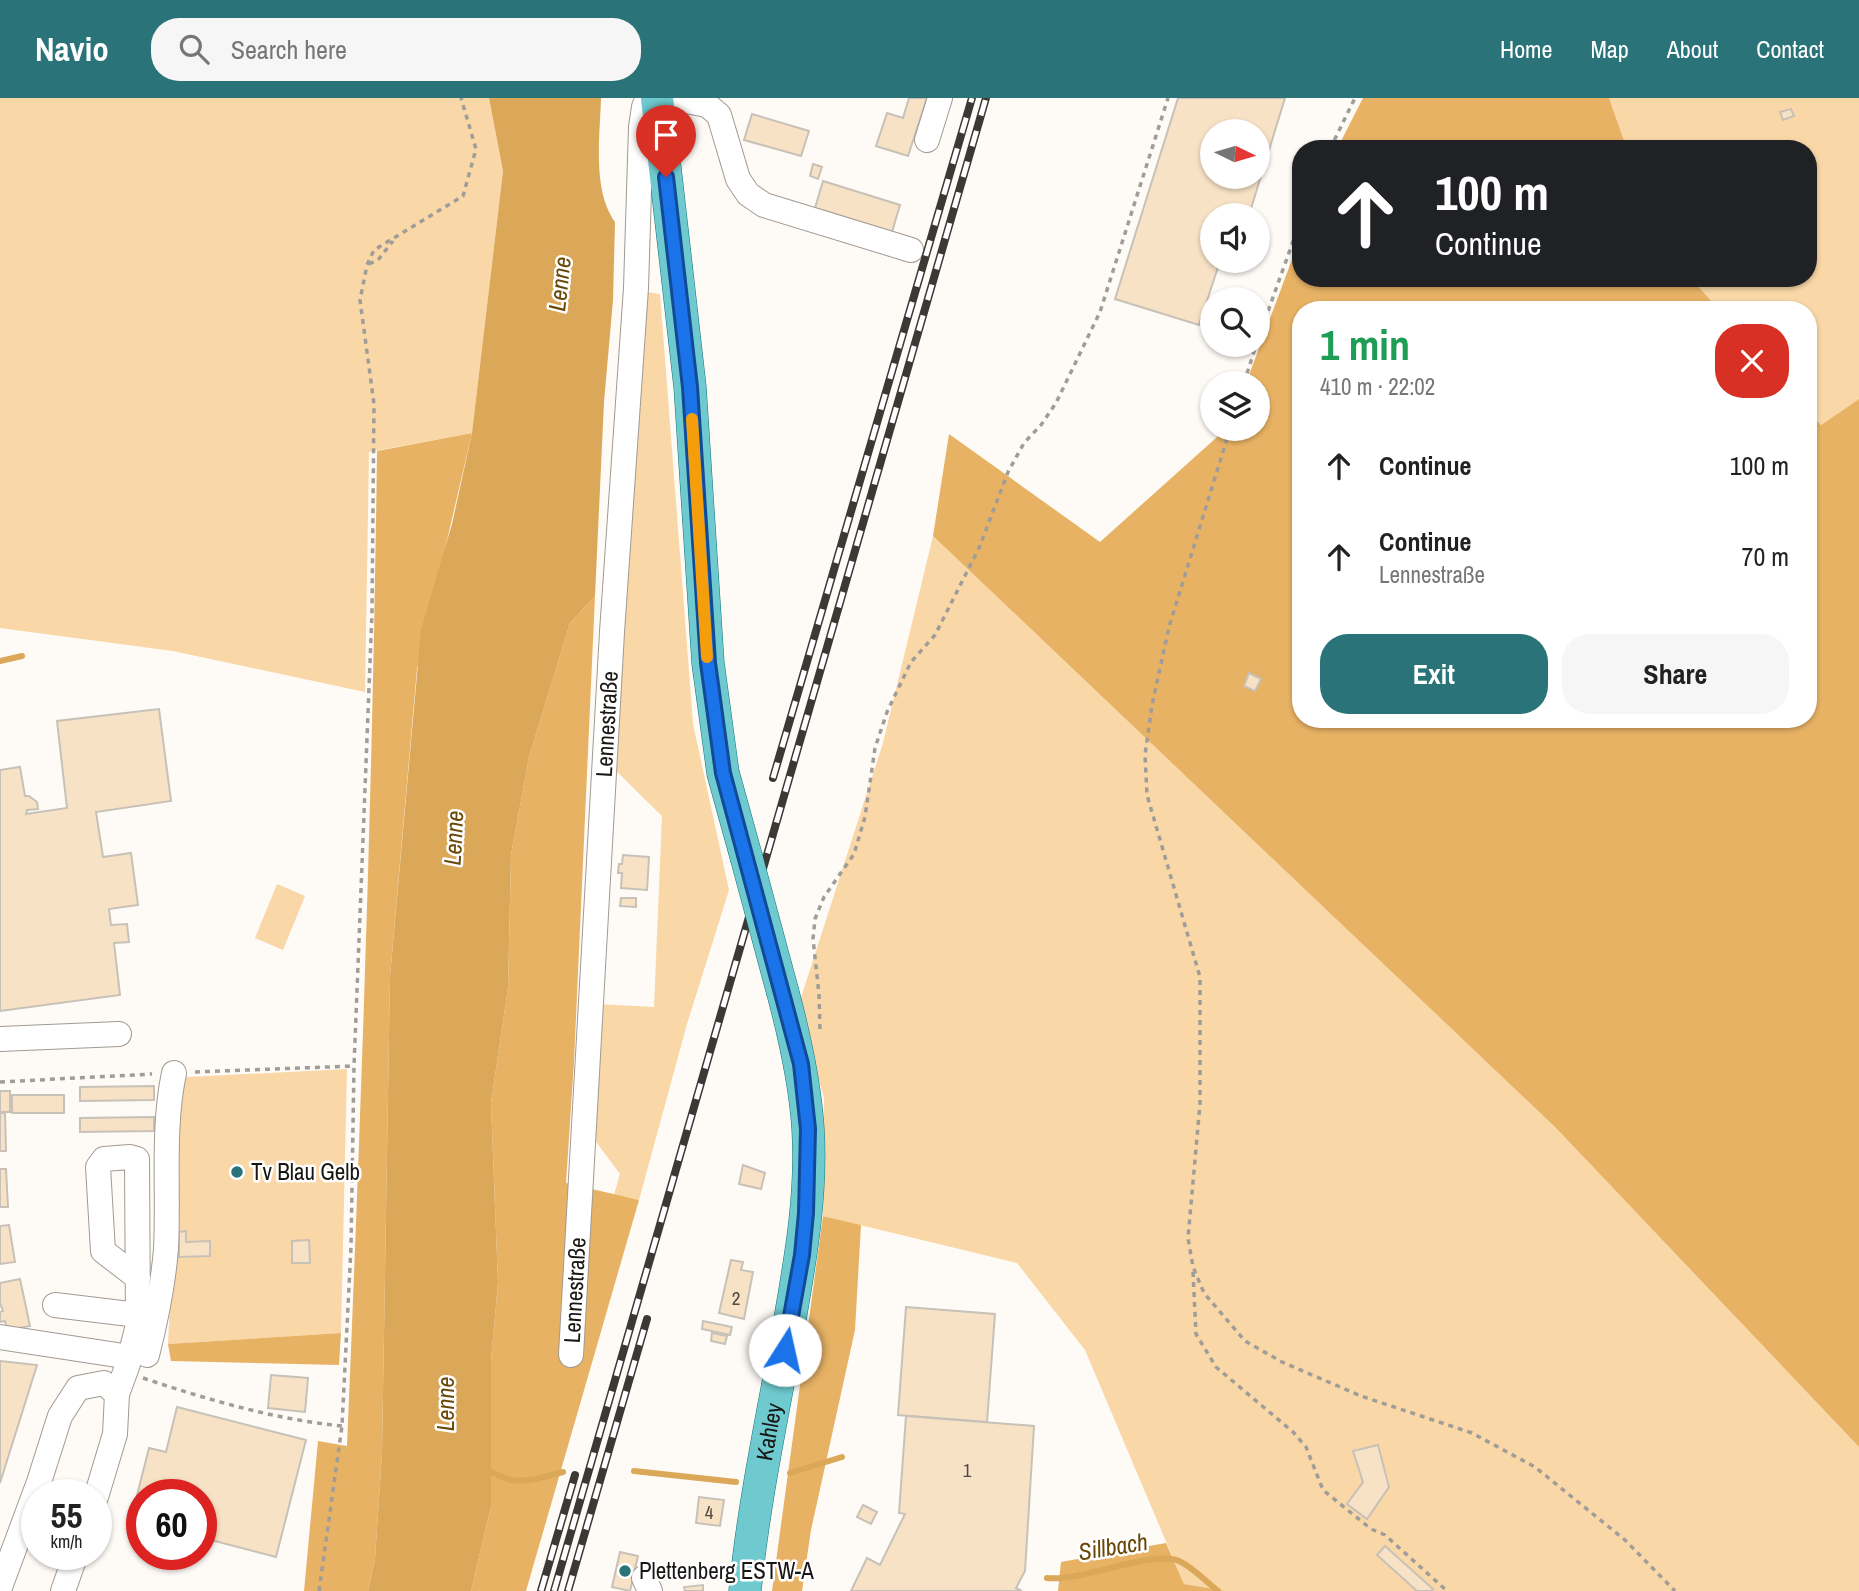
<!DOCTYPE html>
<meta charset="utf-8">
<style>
:root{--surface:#fff;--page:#f6f6f6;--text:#222;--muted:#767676;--accent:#2a7479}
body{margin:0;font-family:"Archivo Narrow",sans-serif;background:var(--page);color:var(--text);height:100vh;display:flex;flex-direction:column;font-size:26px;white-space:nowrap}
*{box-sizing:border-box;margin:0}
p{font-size:23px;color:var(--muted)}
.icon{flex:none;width:38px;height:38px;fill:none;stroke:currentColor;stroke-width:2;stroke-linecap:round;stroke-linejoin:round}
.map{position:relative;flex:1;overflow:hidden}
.details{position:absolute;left:1292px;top:203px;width:525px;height:427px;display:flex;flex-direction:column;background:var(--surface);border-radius:28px;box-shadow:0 2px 5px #0004}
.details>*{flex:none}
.top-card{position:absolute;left:1292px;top:42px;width:525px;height:147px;border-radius:28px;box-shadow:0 2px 5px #0004;background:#202124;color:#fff;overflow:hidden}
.needle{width:46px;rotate:95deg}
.controls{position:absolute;left:1200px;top:21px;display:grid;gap:14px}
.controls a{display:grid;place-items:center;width:70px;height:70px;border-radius:50%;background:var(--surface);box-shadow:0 2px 5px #0004;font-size:35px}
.speed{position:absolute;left:21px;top:1381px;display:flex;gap:14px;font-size:35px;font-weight:700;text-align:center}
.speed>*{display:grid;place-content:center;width:91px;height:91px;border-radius:50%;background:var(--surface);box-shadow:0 2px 5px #0004;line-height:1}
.speed small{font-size:18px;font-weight:400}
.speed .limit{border:10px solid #d22;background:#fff;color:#111}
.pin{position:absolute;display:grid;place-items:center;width:60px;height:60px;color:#fff;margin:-72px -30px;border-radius:50% 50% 50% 0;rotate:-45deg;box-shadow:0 0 7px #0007}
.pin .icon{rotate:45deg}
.me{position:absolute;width:77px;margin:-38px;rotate:10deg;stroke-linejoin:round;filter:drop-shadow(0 0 5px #0008)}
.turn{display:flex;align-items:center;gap:24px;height:147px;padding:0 28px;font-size:32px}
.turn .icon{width:91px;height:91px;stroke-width:2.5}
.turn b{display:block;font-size:49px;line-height:60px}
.round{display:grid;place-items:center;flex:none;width:74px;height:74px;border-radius:28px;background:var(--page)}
.head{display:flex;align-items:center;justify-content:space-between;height:119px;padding:0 28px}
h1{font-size:42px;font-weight:700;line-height:52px;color:#1e9e55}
.action{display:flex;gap:14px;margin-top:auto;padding:14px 28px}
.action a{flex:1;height:80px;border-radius:28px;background:var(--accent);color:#fff;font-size:28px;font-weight:700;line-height:80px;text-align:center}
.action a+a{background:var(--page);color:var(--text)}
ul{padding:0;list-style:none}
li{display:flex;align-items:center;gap:21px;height:91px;padding:0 28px}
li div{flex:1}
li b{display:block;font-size:26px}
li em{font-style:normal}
header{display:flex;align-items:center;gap:42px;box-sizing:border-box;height:98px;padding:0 35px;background:var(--accent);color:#fff}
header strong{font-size:33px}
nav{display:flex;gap:38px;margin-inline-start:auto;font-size:24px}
.search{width:490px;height:63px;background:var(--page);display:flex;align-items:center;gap:18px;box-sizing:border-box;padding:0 24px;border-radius:28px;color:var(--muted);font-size:26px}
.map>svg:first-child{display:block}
.green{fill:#f9d7a7}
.forest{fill:#e7b264}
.water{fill:#dba758}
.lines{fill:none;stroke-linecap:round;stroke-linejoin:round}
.stream{stroke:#dba758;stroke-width:6}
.building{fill:#f8e2c5;stroke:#c7c1b8;stroke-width:2;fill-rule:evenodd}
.minor-casing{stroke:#a09a92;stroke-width:26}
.major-casing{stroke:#127479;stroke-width:33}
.path{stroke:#a09d99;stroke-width:3.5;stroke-dasharray:5 5;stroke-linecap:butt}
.minor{stroke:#fff;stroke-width:24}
.major{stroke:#6fcacf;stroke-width:32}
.rail-casing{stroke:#3b3835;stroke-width:8}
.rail{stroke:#fff;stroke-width:5;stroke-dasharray:16;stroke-linecap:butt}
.major-bridge-casing{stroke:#127479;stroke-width:33;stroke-linecap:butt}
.major-bridge{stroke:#6fcacf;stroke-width:32}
.route-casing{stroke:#114b97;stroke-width:18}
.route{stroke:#1a73e8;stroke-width:12}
.slow{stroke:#f59e0b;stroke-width:12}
.poi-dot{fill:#2a7479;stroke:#fff;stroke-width:2.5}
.labels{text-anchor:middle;stroke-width:5;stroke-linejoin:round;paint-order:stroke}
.number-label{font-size:19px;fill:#514a40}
.street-label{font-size:23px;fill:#191714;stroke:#fff}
.poi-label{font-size:23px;fill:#191714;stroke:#fff;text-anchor:start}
.water-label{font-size:24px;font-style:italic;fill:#694706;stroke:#fff}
</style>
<header>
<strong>Navio</strong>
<div class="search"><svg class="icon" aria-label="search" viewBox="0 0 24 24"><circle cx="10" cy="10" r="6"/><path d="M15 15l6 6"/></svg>Search here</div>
<nav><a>Home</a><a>Map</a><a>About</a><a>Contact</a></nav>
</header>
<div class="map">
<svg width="1859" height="1493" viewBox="0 0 1859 1493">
<rect width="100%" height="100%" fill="#fefaf5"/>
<g class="green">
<polygon points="0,0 489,0 503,73 472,335 369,354 365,594 173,553 0,530"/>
<polygon points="1609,0 1859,0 1859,301 1821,327 1808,313 1808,212 1719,212 1691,180 1808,180 1808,51 1627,51"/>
<polygon points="639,193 660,196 693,626 729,792 687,926 639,1102 614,1097 620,1076 591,1037 595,906 654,909 662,718 608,665"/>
<polygon points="933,438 1556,1030 1859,1349 1859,1493 1226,1493 1184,1486 1085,1252 1017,1165 823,1118 824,1000 798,909 883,645"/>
<polygon points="277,786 305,798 283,852 255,840"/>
<polygon points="347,971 341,1235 168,1246 172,1167 168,980"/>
</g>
<g class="forest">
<polygon points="1363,0 1609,0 1627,51 1337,51"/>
<polygon points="1300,140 1300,180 1691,180 1719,212 1300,212 1300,621 1808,621 1808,313 1821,327 1859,301 1859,1349 1556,1030 933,438 949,336 1100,444 1226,331 1258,331 1258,285 1246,285"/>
<path d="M472,335l-55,236 -27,307 -8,476 -7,107 -7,32h-64l14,-150 29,5c14,-332 26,-663 30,-995z"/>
<polygon points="595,498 574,964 566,1085 639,1102 526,1493 471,1493 491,1409 491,1262 498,1185 491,1005 508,890 511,757 529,659 570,525"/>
<polygon points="823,1118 861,1127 855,1232 811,1432 802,1493 772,1493"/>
<polygon points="341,1235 339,1267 171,1263 168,1246"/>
<polygon points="1166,1445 1184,1486 1226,1493 1058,1493 1061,1464"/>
</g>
<g class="water">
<path d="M489,0h112c-1,38 -9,92 14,124l-2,78 -9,102 -9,194 -25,27 -41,134 -18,98 -3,133 -17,115 7,180 -7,77v147l-20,84h-103l7,-32 7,-107 8,-476 31,-346 31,-106 20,-91 31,-262z"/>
<polygon points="1808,78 1816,84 1816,92 1808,117"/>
</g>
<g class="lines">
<g class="stream">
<polyline points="0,563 22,558"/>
<path d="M484,1373c10,0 18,7 27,9 17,3 36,-4 52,-8"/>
<polyline points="634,1373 736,1384"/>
<polyline points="790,1375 842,1359"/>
<path d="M1047,1480c36,4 106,-29 132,-17 14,6 27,21 39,30"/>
</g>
</g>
<g class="building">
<polygon points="909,0 927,0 908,58 876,48 887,15 903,20"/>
<path d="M1178,0h107l-36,117h-36v46h7l-21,64 -84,-26zM1213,33h45v46h-45z"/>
<polygon points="1791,11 1794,18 1783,22 1780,14"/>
<polygon points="752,16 809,33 801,58 744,42"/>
<polygon points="813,66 822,69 818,81 810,78"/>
<polygon points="823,83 900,107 892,134 815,110"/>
<polygon points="1249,575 1261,581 1255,593 1244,588"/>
<polygon points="159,611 171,703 96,714 103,759 131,755 138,807 109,811 111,827 127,826 129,844 114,845 120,897 0,913 0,672 20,669 25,698 29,698 37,704 38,711 27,712 26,716 67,710 57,623"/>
<polygon points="623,757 649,759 647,792 621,790 622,775 618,775 619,766 622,766"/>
<polygon points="621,800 636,800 636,809 620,808"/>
<polygon points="154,988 154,1002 80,1003 80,989"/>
<rect x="0" y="993" width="10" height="21"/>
<rect x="12" y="997" width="52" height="18"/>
<polygon points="0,1015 5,1015 6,1053 0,1053"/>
<polygon points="154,1019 154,1033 80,1034 80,1020"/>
<polygon points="743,1067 765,1075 761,1091 739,1086"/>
<polygon points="0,1071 6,1071 8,1109 0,1109"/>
<polygon points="9,1127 15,1164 0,1166 0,1128"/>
<polygon points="186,1133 186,1144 210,1143 210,1158 179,1159 179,1134"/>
<polygon points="309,1142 310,1165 292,1165 292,1143"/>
<polygon points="731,1162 743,1164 741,1172 753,1174 744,1221 719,1215"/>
<polygon points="20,1181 30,1228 7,1232 5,1223 0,1224 0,1214 3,1213 0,1205 0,1185"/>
<polygon points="906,1209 995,1216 987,1324 898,1317"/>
<polygon points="703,1223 732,1229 730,1237 702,1231"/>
<polygon points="712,1235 727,1238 725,1246 711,1243"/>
<polygon points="0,1263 37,1267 0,1385"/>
<polygon points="271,1277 308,1280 305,1314 268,1310"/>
<polygon points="177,1309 306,1342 276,1459 211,1442 209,1448 201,1446 201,1396 142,1396 142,1424 131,1421 149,1350 166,1354"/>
<polygon points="906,1318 1034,1328 1025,1473 1016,1490 1022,1493 851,1493 867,1460 880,1467 905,1416 899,1415"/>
<polygon points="1378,1347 1389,1389 1367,1421 1347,1406 1363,1384 1353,1353"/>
<polygon points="699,1399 724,1402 720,1428 696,1425"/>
<polygon points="863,1407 877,1414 871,1426 857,1419"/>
<polygon points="1385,1448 1433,1491 1431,1493 1417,1493 1377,1457"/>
<polygon points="620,1454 638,1458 630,1493 612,1489"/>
<polygon points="703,1487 703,1493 685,1493 684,1489"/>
</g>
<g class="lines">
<defs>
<g id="minor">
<polyline points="670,0 707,7 719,17 738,81 748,96 764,107 911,152"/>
<polyline points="927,42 940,0"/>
<polyline points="0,941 119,936"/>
<polyline points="55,1207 138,1217"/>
<polyline points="0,1239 130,1259"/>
<path d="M147,1257c9,-35 16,-70 19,-106 3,-59 -4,-119 8,-176"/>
<path id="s1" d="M571,1257l41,-723 24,-344 5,-161 3,-20 3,-7 4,-2"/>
<polyline points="117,1296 128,1266 138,1227 137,1061 130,1059 104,1061 98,1069 103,1153 138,1180"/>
<polyline points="644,1480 650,1493"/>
<polyline points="0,1489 39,1384 60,1318 78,1290 104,1285 117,1296 115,1336 96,1399"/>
<polyline points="63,1493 76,1456"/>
</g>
<g id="major">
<polyline points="657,0 690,289 708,565 723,675 746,758"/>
<path id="s2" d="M745,1493c9,-92 29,-182 45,-272 11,-63 22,-126 18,-190 -3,-47 -13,-91 -25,-136"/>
</g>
</defs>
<use href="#minor" class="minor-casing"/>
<use href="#major" class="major-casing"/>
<g class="path">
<polyline points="1330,51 1355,0"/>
<polyline points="369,166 378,162 393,143"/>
<polyline points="1258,241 1300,124"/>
<polyline points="1244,285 1256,247"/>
<polyline points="1230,331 1169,529 1152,607 1145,657 1147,697 1200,879 1200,1006 1188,1140 1193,1169 1204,1195 1245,1243 1282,1264 1361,1298 1472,1335 1535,1369 1625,1442 1675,1493"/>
<polyline points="820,931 819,896 813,841 815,821 824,799 854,756 865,719 875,650 887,614 911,564 935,537 979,450 1008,374 1024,345 1041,327 1056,305 1100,214 1168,0"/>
<polyline points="195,974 354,968"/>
<polyline points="0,984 152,976"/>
<polyline points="1193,1174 1196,1236 1216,1269 1293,1334 1306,1349 1323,1392 1371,1431 1385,1437 1447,1493"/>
<path d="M143,1280c66,22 130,41 199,48"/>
<polyline points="319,1493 342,1328 351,1149 354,968 372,514 374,306 360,202 367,167 374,152 463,98 476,51 461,0"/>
</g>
<use href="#minor" class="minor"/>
<use href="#major" class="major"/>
<defs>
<g id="rail">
<polyline points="773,680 972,0"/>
<polyline points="541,1493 575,1377"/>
<polyline points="554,1493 986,0"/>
<polyline points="568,1493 647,1221"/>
</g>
</defs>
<use href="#rail" class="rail-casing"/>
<use href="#rail" class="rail"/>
<defs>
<polyline id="major-bridge" points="746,758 783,895"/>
</defs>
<use href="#major-bridge" class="major-bridge-casing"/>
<use href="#major-bridge" class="major-bridge"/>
</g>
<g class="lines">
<defs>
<polyline id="route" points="666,79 690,289 708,565 723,675 801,966 808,1031 806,1115 802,1157 785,1252"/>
</defs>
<use href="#route" class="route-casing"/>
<use href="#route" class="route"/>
<polyline class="slow" points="692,321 707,559"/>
</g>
<g class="poi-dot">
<circle cx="237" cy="1074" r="7"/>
<circle cx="625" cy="1473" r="7"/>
</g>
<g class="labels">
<g class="number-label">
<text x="736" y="1207">2</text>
<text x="967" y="1379">1</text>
<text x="709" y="1421">4</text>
</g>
<g class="street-label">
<text dy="8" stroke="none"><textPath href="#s1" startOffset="632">Lennestraße</textPath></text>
<text dy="8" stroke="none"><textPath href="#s1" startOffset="65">Lennestraße</textPath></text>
<text dy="8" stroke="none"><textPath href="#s2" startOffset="161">Kahley</textPath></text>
</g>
<g class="poi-label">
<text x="251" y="1082">Tv Blau Gelb</text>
<text x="639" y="1481">Plettenberg ESTW-A</text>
</g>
<g class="water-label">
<text transform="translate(560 186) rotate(-84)" y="8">Lenne</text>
<text transform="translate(454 740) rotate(-87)" y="8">Lenne</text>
<text transform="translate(446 1306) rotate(-90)" y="8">Lenne</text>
<text transform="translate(1113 1449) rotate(-9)" y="8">Sillbach</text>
</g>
</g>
</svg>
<div class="controls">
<a><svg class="needle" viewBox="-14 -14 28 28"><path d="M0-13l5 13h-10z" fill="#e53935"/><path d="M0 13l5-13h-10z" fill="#767676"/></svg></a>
<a><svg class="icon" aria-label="sound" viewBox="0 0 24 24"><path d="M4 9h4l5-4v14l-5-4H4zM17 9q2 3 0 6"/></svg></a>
<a><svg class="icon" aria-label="search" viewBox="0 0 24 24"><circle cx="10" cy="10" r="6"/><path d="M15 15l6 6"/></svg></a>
<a><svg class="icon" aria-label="layers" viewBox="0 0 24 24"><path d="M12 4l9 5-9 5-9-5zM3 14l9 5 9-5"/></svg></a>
</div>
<div class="speed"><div>55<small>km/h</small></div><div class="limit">60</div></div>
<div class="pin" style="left:666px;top:79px;background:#d93025"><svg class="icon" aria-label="arrive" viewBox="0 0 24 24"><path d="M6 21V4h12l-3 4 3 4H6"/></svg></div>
<svg class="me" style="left:785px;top:1252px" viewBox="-20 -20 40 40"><circle r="19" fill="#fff"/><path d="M0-13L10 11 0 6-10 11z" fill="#1a73e8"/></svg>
<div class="top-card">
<div class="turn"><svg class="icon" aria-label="ahead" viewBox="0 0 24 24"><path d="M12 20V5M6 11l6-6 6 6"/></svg><div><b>100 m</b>Continue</div></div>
</div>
<section class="details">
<div class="head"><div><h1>1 min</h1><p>410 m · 22:02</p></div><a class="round" style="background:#d93025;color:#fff"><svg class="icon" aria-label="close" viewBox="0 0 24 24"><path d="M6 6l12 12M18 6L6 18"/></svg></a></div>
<ul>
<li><svg class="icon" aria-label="ahead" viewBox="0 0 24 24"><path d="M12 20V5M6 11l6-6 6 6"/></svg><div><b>Continue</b></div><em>100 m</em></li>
<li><svg class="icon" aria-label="ahead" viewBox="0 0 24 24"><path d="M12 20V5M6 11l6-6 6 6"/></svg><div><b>Continue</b><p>Lennestraße</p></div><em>70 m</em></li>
</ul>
<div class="action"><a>Exit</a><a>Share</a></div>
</section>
</div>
